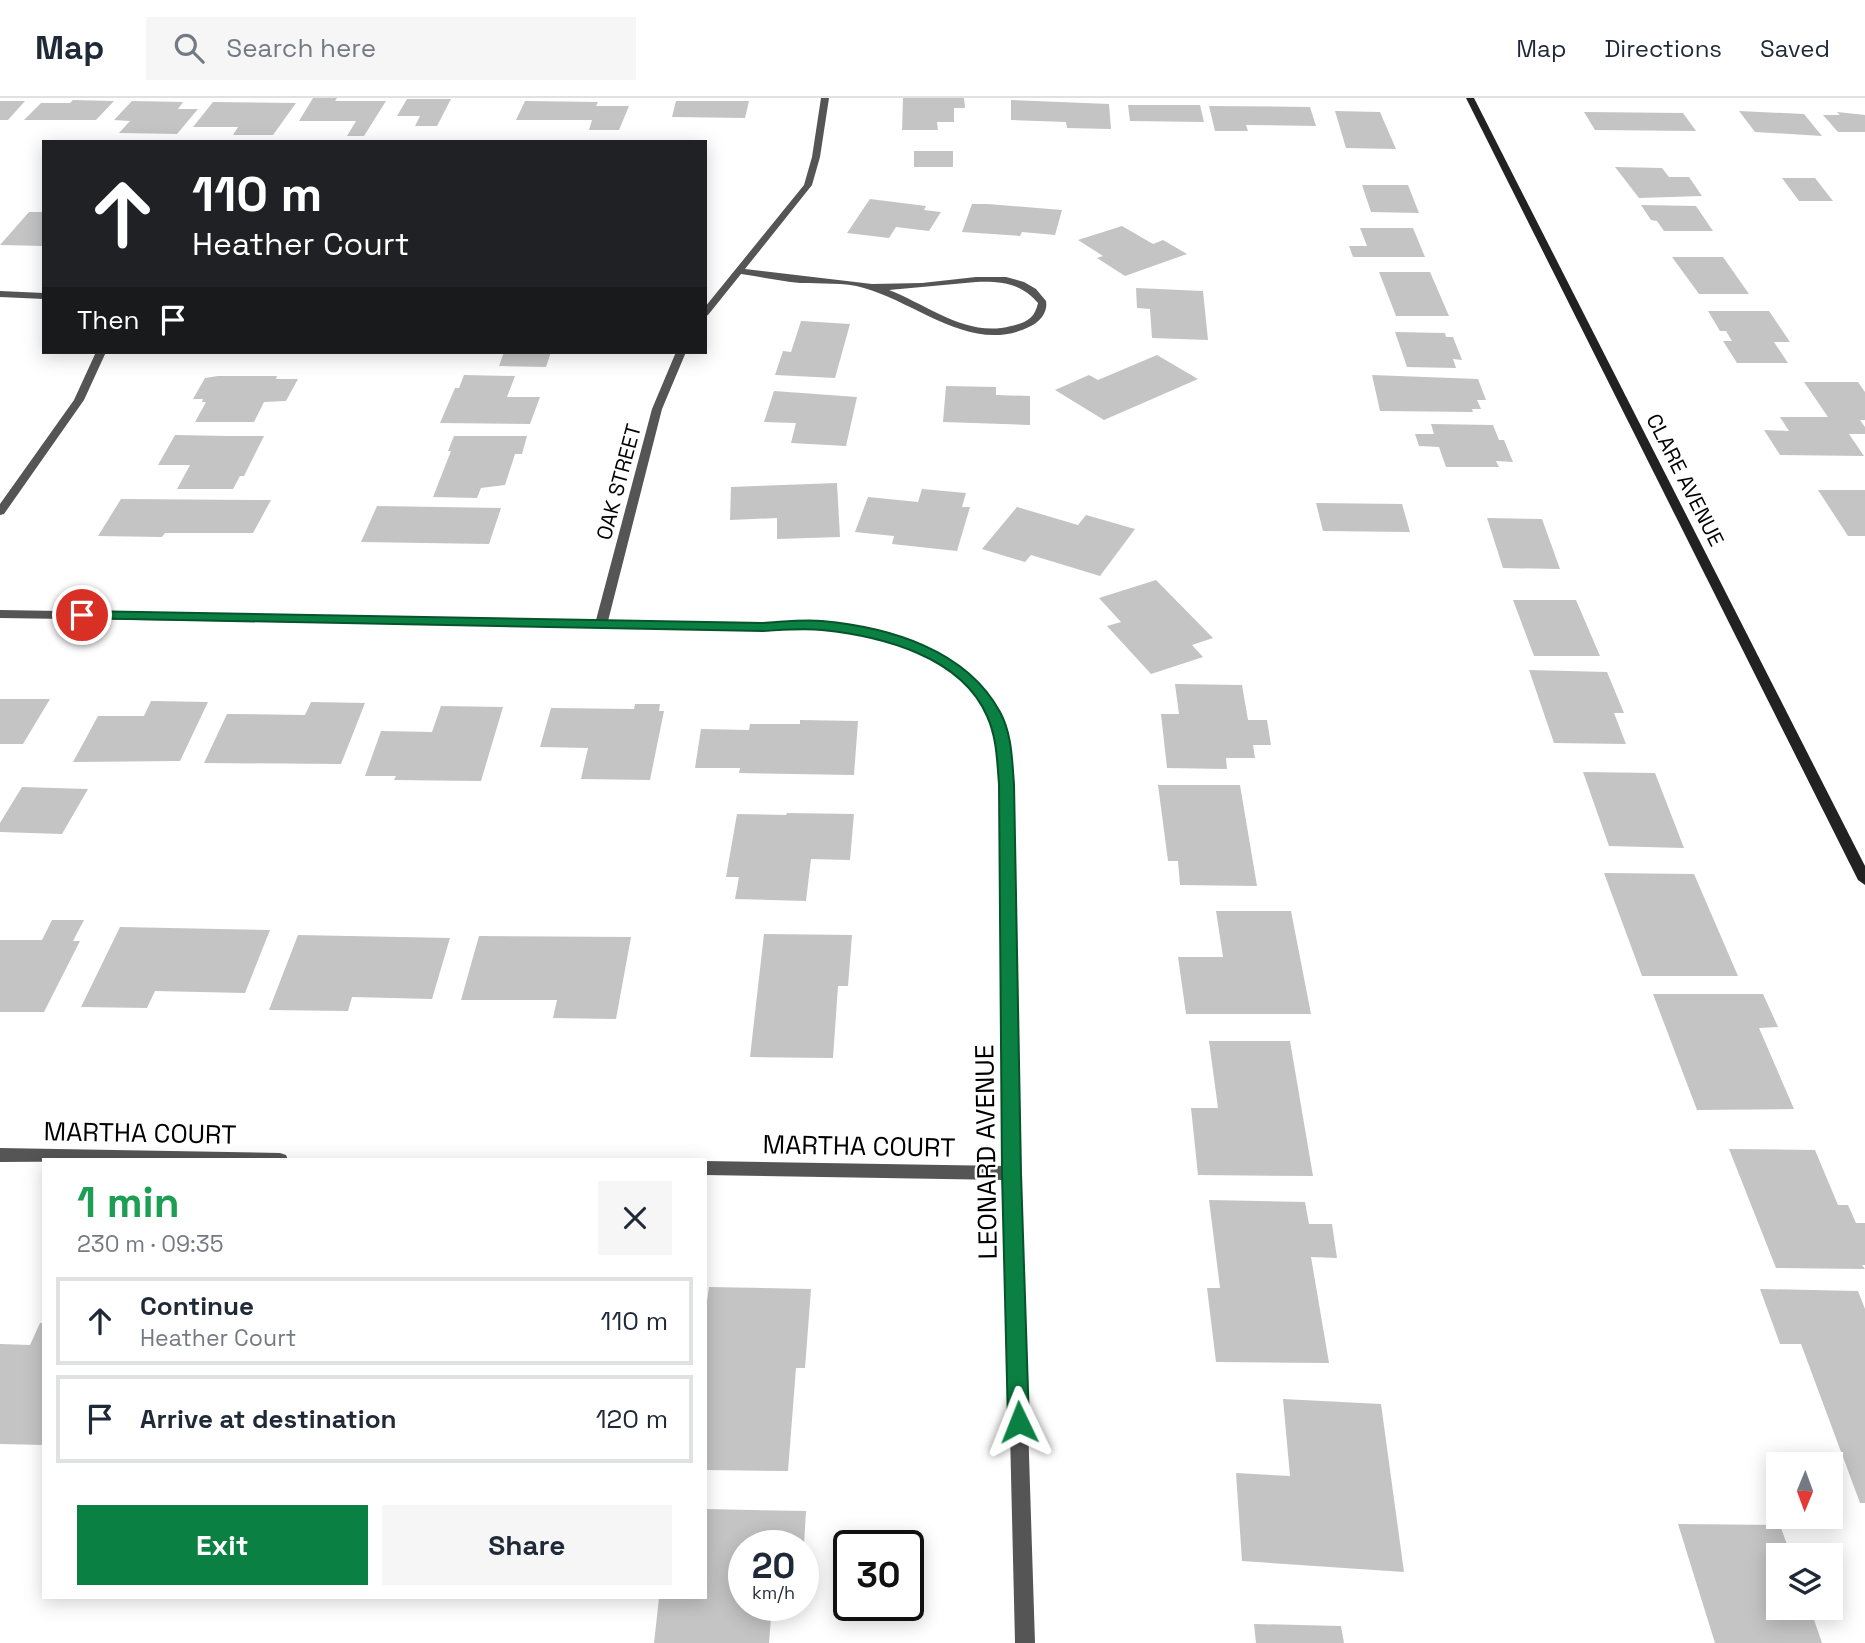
<!DOCTYPE html>
<meta charset="utf-8">
<style>
:root{--surface:#fff;--page:#f6f6f7;--text:#1f2937;--muted:#747a83;--line:#e0e1e3;--accent:#0b8043}
body{margin:0;font-family:"Space Grotesk",sans-serif;background:var(--page);color:var(--text);height:100vh;display:flex;flex-direction:column;font-size:26px;white-space:nowrap}
*{box-sizing:border-box;margin:0}
p{font-size:23px;color:var(--muted)}
.icon{flex:none;width:38px;height:38px;fill:none;stroke:currentColor;stroke-width:2;stroke-linecap:round;stroke-linejoin:round}
.map{position:relative;flex:1;overflow:hidden}
.side{position:absolute;left:42px;top:1060px;width:665px;height:441px;display:flex;flex-direction:column;background:var(--surface);border-radius:0px;box-shadow:0 4px 18px #0003}
.side>*{flex:none}
.banner{position:absolute;left:42px;top:42px;width:665px;height:214px;border-radius:0px;box-shadow:0 4px 18px #0003;background:#202124;color:#fff;overflow:hidden}
.needle{width:46px;rotate:181deg}
.controls{position:absolute;left:1766px;top:1354px;display:grid;gap:14px}
.controls a{display:grid;place-items:center;width:77px;height:77px;border-radius:0px;background:var(--surface);box-shadow:0 4px 18px #0003;font-size:35px}
.speed{position:absolute;left:728px;top:1432px;display:flex;gap:14px;font-size:35px;font-weight:700;text-align:center}
.speed>*{display:grid;place-content:center;width:91px;height:91px;border-radius:50%;background:var(--surface);box-shadow:0 4px 18px #0003;line-height:1}
.speed small{font-size:18px;font-weight:400}
.speed .limit{border:4px solid #111;border-radius:10px;background:#fff;color:#111}
.pin{position:absolute;display:grid;place-items:center;width:60px;height:60px;color:#fff;margin:-30px;border:4px solid #fff;border-radius:50%;box-shadow:0 2px 7px #0007}
.me{position:absolute;width:77px;margin:-38px;rotate:358deg;stroke-linejoin:round;filter:drop-shadow(0 0 5px #0008)}
.turn{display:flex;align-items:center;gap:24px;height:147px;padding:0 35px;font-size:32px}
.turn .icon{width:91px;height:91px;stroke-width:2.5}
.turn b{display:block;font-size:49px;line-height:60px}
.then{display:flex;align-items:center;height:66px;padding:0 35px;background:#0003;gap:14px;font-size:26px}
.round{display:grid;place-items:center;flex:none;width:74px;height:74px;border-radius:0px;background:var(--page)}
.summary{display:flex;align-items:center;justify-content:space-between;height:119px;padding:0 35px}
h1{font-size:42px;font-weight:700;line-height:52px;color:#1e9e55}
.action{display:flex;gap:14px;margin-top:auto;padding:14px 35px}
.action a{flex:1;height:80px;border-radius:0px;background:var(--accent);color:#fff;font-size:28px;font-weight:700;line-height:80px;text-align:center}
.action a+a{background:var(--page);color:var(--text)}
ul{padding:0;list-style:none}
li{display:flex;align-items:center;gap:21px;height:88px;margin:0 14px 10px;padding:0 21px;border:4px solid var(--line);border-radius:0px}
li div{flex:1}
li b{display:block;font-size:26px}
li em{font-style:normal}
header{display:flex;align-items:center;gap:42px;box-sizing:border-box;height:98px;padding:0 35px;background:var(--surface);border-bottom:2px solid var(--line)}
header strong{font-size:33px}
nav{display:flex;gap:38px;margin-inline-start:auto;font-size:24px}
.search{width:490px;height:63px;background:var(--page);display:flex;align-items:center;gap:18px;box-sizing:border-box;padding:0 24px;border-radius:0px;color:var(--muted);font-size:26px}
.map>svg:first-child{display:block}
.building{fill:#c4c4c4}
.lines{fill:none;stroke-linecap:round;stroke-linejoin:round}
.street{fill:#555;fill-rule:evenodd}
.secondary{fill:#222;fill-rule:evenodd}
.route{fill:#0b8043;stroke:#07532c;stroke-width:2}
.labels{text-anchor:middle;stroke-width:5;stroke-linejoin:round;paint-order:stroke}
.far-street-label{font-size:21px;fill:#000;stroke:#fff}
.street-label{font-size:26px;fill:#000;stroke:#fff}
</style>
<header>
<strong>Map</strong>
<div class="search"><svg class="icon" aria-label="search" viewBox="0 0 24 24"><circle cx="10" cy="10" r="6"/><path d="M15 15l6 6"/></svg>Search here</div>
<nav><a>Map</a><a>Directions</a><a>Saved</a></nav>
</header>
<div class="map">
<svg width="1865" height="1545" viewBox="0 0 1865 1545">
<rect width="100%" height="100%" fill="#fff"/>
<g class="building">
<polygon points="313,0 337,0 335,3 386,3 364,38 347,38 356,23 299,23"/>
<polygon points="903,0 964,0 965,10 954,10 954,24 937,24 938,32 902,32"/>
<polygon points="407,1 451,1 437,28 415,28 420,18 397,18"/>
<polygon points="73,2 114,3 96,22 24,22 41,5 70,5"/>
<polygon points="1011,2 1109,6 1111,31 1067,30 1066,24 1011,22"/>
<polygon points="0,3 25,3 8,22 0,22"/>
<polygon points="132,3 183,4 178,11 198,11 177,36 119,35 130,23 114,22"/>
<polygon points="525,3 598,4 596,8 629,8 619,32 589,32 592,22 516,22"/>
<polygon points="676,3 749,3 745,20 672,19"/>
<polygon points="213,4 296,5 273,37 233,37 238,29 193,29"/>
<polygon points="1128,7 1200,7 1204,24 1130,23"/>
<polygon points="1209,8 1310,9 1316,28 1246,27 1248,33 1215,33"/>
<polygon points="1335,13 1380,14 1396,51 1346,50"/>
<polygon points="1739,13 1804,16 1822,38 1755,34"/>
<polygon points="1584,14 1683,15 1696,33 1595,32"/>
<polygon points="1837,14 1865,17 1865,34 1838,34 1823,17 1840,17"/>
<rect x="914" y="53" width="39" height="16"/>
<polygon points="1615,69 1662,70 1669,79 1689,79 1702,98 1639,100"/>
<polygon points="1782,80 1815,80 1833,103 1799,103"/>
<polygon points="1362,87 1408,87 1419,115 1371,114"/>
<polygon points="870,101 926,108 924,112 941,114 929,133 896,129 889,140 847,135"/>
<polygon points="972,106 988,106 1062,112 1055,137 1022,134 1020,138 962,134"/>
<polygon points="1641,107 1696,108 1713,133 1664,133 1657,123 1651,122"/>
<polygon points="29,114 44,114 44,148 0,147"/>
<polygon points="1122,128 1153,146 1163,142 1187,156 1125,178 1097,160 1103,158 1078,142"/>
<polygon points="1360,130 1413,130 1425,159 1353,159 1349,148 1367,148"/>
<polygon points="1672,159 1723,159 1749,196 1699,196"/>
<polygon points="1379,174 1430,174 1449,218 1396,218"/>
<polygon points="1136,190 1203,193 1208,242 1152,240 1150,211 1137,210"/>
<polygon points="1708,213 1769,213 1790,244 1774,244 1788,265 1737,265 1723,243 1732,243 1726,233 1720,233"/>
<polygon points="801,223 850,226 835,280 775,277 783,253 791,254"/>
<polygon points="1395,234 1445,235 1446,239 1453,239 1462,262 1453,261 1456,270 1407,269"/>
<polygon points="504,254 551,254 546,269 499,268"/>
<polygon points="1157,257 1198,281 1104,322 1055,292 1089,277 1098,282"/>
<polygon points="464,277 515,278 507,299 540,299 530,326 440,325 455,290 459,290"/>
<polygon points="1372,277 1478,281 1486,302 1477,302 1481,311 1472,311 1473,314 1380,313"/>
<polygon points="218,278 277,278 276,281 298,281 286,303 264,304 254,324 195,324 206,304 202,304 203,301 193,301 205,280"/>
<polygon points="1804,284 1858,284 1865,294 1865,322 1860,322 1865,329 1865,336 1849,336 1864,358 1780,357 1764,332 1789,333 1780,319 1828,319"/>
<polygon points="946,288 996,289 996,297 1030,298 1030,327 943,324"/>
<polygon points="774,293 857,299 846,348 791,345 796,325 764,324"/>
<polygon points="1431,326 1493,327 1499,342 1504,342 1513,364 1496,363 1499,369 1446,369 1439,349 1419,348 1415,336 1434,336"/>
<polygon points="175,337 228,338 264,338 244,378 240,378 233,391 177,391 190,367 158,367"/>
<polygon points="454,338 527,338 522,356 515,356 505,387 481,390 477,400 433,399 451,353 448,353"/>
<polygon points="837,385 840,439 777,441 777,420 730,422 731,389"/>
<polygon points="922,391 966,395 962,409 970,409 957,453 892,446 894,438 855,434 868,399 918,404"/>
<polygon points="1818,392 1865,392 1865,438 1848,438"/>
<polygon points="121,401 271,402 253,435 165,435 162,439 98,438"/>
<polygon points="1316,405 1402,406 1410,434 1323,433"/>
<polygon points="377,408 501,410 489,446 361,444"/>
<polygon points="1017,409 1078,427 1086,417 1135,431 1100,478 1031,457 1025,464 982,451"/>
<polygon points="1487,420 1542,421 1560,471 1503,470"/>
<polygon points="1156,482 1213,540 1192,547 1203,559 1151,576 1107,528 1121,524 1099,500"/>
<polygon points="1513,502 1576,502 1600,558 1534,558"/>
<polygon points="1529,572 1607,574 1624,615 1614,615 1626,646 1554,645"/>
<polygon points="1175,586 1242,587 1248,622 1267,622 1271,647 1253,647 1255,660 1226,660 1227,671 1167,670 1161,616 1179,616"/>
<polygon points="0,601 50,601 23,646 0,646"/>
<polygon points="151,603 208,604 180,663 73,664 98,618 144,618"/>
<polygon points="311,604 365,605 341,666 204,665 227,616 305,617"/>
<polygon points="635,606 660,606 659,613 664,613 650,682 581,681 588,650 540,649 551,610 634,611"/>
<polygon points="441,608 503,609 481,683 394,682 396,678 365,678 381,633 432,634"/>
<polygon points="800,622 858,623 854,677 739,675 740,670 695,670 701,631 749,632 750,626 800,626"/>
<polygon points="1583,674 1655,675 1684,750 1609,748"/>
<polygon points="1158,687 1240,687 1257,788 1180,787 1178,763 1168,763"/>
<polygon points="22,689 88,691 62,736 0,734 0,725"/>
<polygon points="787,715 854,716 850,762 811,761 806,803 735,801 739,779 726,779 737,716 786,717"/>
<polygon points="1604,775 1694,776 1738,878 1642,878"/>
<polygon points="1216,813 1291,813 1311,916 1186,916 1178,859 1223,859"/>
<polygon points="52,822 84,822 73,843 80,843 44,914 0,914 0,842 42,842"/>
<polygon points="120,829 270,832 245,895 155,893 147,910 81,909"/>
<polygon points="764,836 852,837 848,888 838,888 833,960 750,959"/>
<polygon points="298,837 450,840 432,901 352,899 348,913 269,912"/>
<polygon points="479,838 631,839 616,921 553,920 557,902 461,902"/>
<polygon points="1653,896 1763,896 1778,929 1759,930 1794,1011 1697,1012"/>
<polygon points="1209,943 1290,943 1313,1078 1198,1077 1191,1010 1218,1010"/>
<polygon points="1729,1051 1815,1052 1838,1107 1848,1107 1856,1125 1865,1125 1865,1167 1862,1167 1865,1171 1776,1170"/>
<polygon points="1209,1102 1305,1104 1309,1126 1332,1126 1337,1160 1311,1159 1329,1265 1216,1264 1207,1190 1220,1190"/>
<polygon points="709,1189 811,1191 805,1270 796,1270 788,1373 705,1372 705,1217"/>
<polygon points="1760,1191 1858,1193 1865,1211 1865,1405 1860,1405 1801,1246 1780,1246"/>
<polygon points="40,1225 44,1225 44,1347 0,1346 0,1246 30,1247"/>
<polygon points="1283,1301 1381,1306 1404,1474 1242,1463 1236,1375 1290,1378"/>
<polygon points="705,1411 806,1413 804,1447 744,1447 744,1507 772,1507 769,1545 654,1545 659,1500 705,1500"/>
<polygon points="1678,1426 1780,1427 1791,1458 1778,1458 1778,1510 1810,1510 1822,1545 1715,1545"/>
<polygon points="1254,1526 1341,1528 1344,1545 1256,1545"/>
</g>
<g class="lines">
<g class="street">
<path d="M821,0h8l-9,59 -8,28 -67,84 127,15 50,-1 54,-6h30l18,5 12,7 10,12c2,10 -5,20 -15,25 -58,30 -113,-23 -167,-38 -20,-6 -43,-4 -64,-5 -20,-2 -39,-6 -59,-9l-33,41 -3,1v-9l99,-122 8,-28zM976,184c25,-1 45,1 62,21 -3,15 -12,20 -27,23 -44,12 -83,-21 -122,-36z"/>
<polygon points="0,193 44,195 44,201 0,199"/>
<polygon points="96,254 106,254 84,302 4,416 0,417 0,406 74,302"/>
<path d="M676,254h10l-24,57 -54,212c48,0 96,1 144,2 75,1 150,-2 212,49 17,13 31,30 40,49 8,20 7,42 10,63l6,389 15,470h-20l-11,-463 -299,-5v-14l299,5 -4,-382c-2,-21 -1,-44 -9,-64 -28,-65 -110,-85 -173,-90l-818,-12v-8l596,10 56,-211z"/>
<polygon points="0,1050 280,1055 286,1057 288,1062 0,1064"/>
</g>
<polygon class="secondary" points="1466,0 1474,0 1865,768 1865,787 1858,782"/>
</g>
<path class="route" d="M82,513l681,12c19,-1 40,-4 59,-2 66,6 144,28 178,91 12,22 12,48 14,72l7,389 8,249 -3,7 -7,3 -8,-3 -3,-7 -6,-249 -3,-389c-2,-23 -2,-46 -12,-68 -26,-60 -106,-80 -165,-86 -19,-2 -40,0 -59,1l-686,-13 -2,-3z"/>
<g class="labels">
<g class="far-street-label">
<text transform="translate(1685 382) rotate(63)" y="7">CLARE AVENUE</text>
<text transform="translate(619 384) rotate(-75)" y="7">OAK STREET</text>
</g>
<g class="street-label">
<text transform="translate(140 1035) rotate(1)" y="9">MARTHA COURT</text>
<text transform="translate(859 1048) rotate(1)" y="9">MARTHA COURT</text>
<text transform="translate(986 1054) rotate(-91)" y="9">LEONARD AVENUE</text>
</g>
</g>
</svg>
<div class="controls">
<a><svg class="needle" viewBox="-14 -14 28 28"><path d="M0-13l5 13h-10z" fill="#e53935"/><path d="M0 13l5-13h-10z" fill="#747a83"/></svg></a>
<a><svg class="icon" aria-label="layers" viewBox="0 0 24 24"><path d="M12 4l9 5-9 5-9-5zM3 14l9 5 9-5"/></svg></a>
</div>
<div class="speed"><div>20<small>km/h</small></div><div class="limit">30</div></div>
<div class="pin" style="left:82px;top:517px;background:#d93025"><svg class="icon" aria-label="arrive" viewBox="0 0 24 24"><path d="M6 21V4h12l-3 4 3 4H6"/></svg></div>
<svg class="me" style="left:1019px;top:1324px" viewBox="-20 -20 40 40"><path d="M0-17L14 15 0 8-14 15z" fill="#0b8043" stroke="#fff" stroke-width="4"/></svg>
<div class="banner">
<div class="turn"><svg class="icon" aria-label="ahead" viewBox="0 0 24 24"><path d="M12 20V5M6 11l6-6 6 6"/></svg><div><b>110 m</b>Heather Court</div></div>
<div class="then">Then<svg class="icon" aria-label="arrive" viewBox="0 0 24 24"><path d="M6 21V4h12l-3 4 3 4H6"/></svg></div>
</div>
<section class="side">
<div class="summary"><div><h1>1 min</h1><p>230 m · 09:35</p></div><a class="round"><svg class="icon" aria-label="close" viewBox="0 0 24 24"><path d="M6 6l12 12M18 6L6 18"/></svg></a></div>
<ul>
<li><svg class="icon" aria-label="ahead" viewBox="0 0 24 24"><path d="M12 20V5M6 11l6-6 6 6"/></svg><div><b>Continue</b><p>Heather Court</p></div><em>110 m</em></li>
<li><svg class="icon" aria-label="arrive" viewBox="0 0 24 24"><path d="M6 21V4h12l-3 4 3 4H6"/></svg><div><b>Arrive at destination</b></div><em>120 m</em></li>
</ul>
<div class="action"><a>Exit</a><a>Share</a></div>
</section>
</div>
